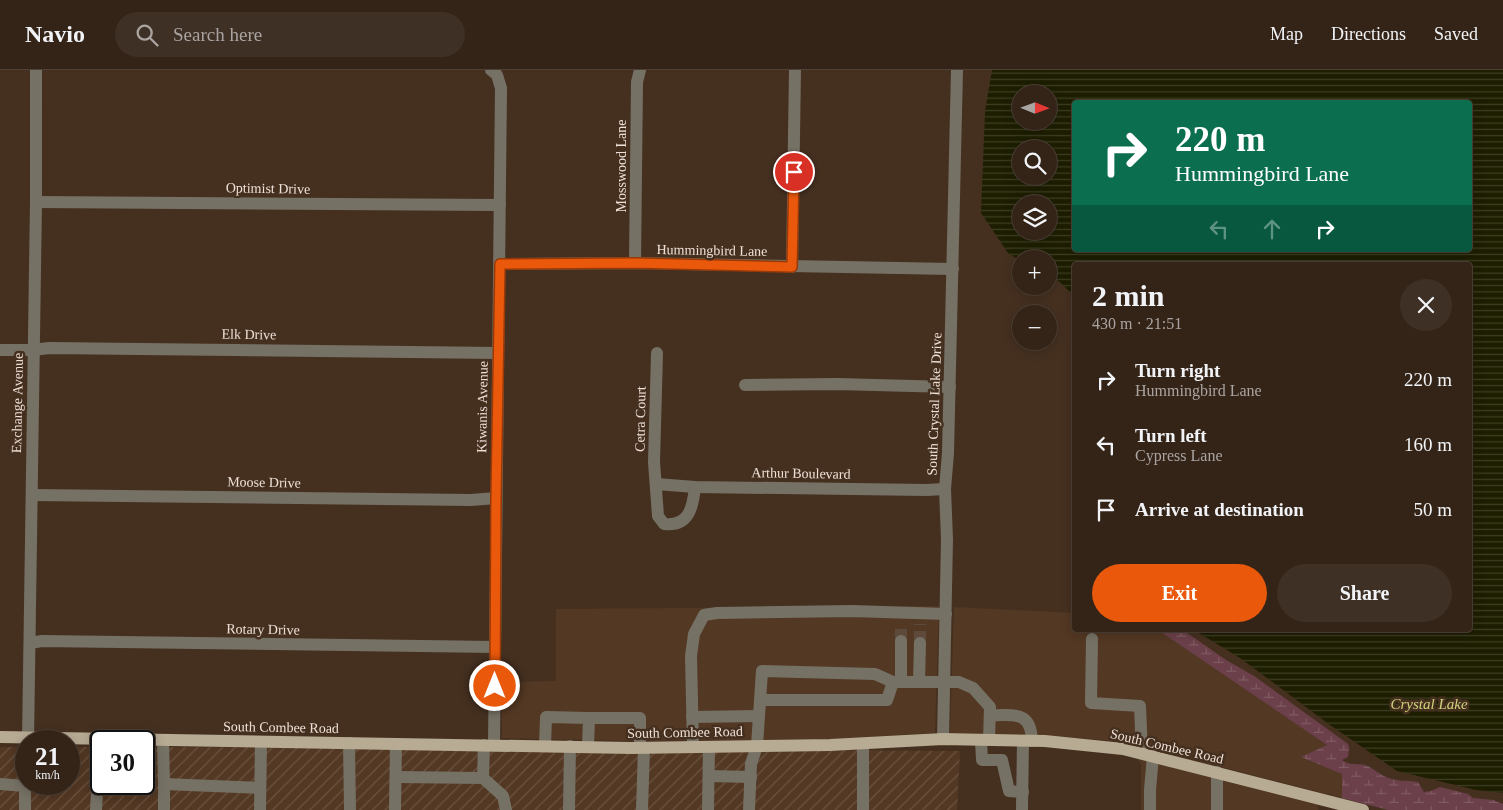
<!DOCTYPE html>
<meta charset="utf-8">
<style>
:root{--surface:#342418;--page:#3f3025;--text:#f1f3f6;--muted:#a9a4a2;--line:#4e4137;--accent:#ea580c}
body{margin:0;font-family:Georgia,serif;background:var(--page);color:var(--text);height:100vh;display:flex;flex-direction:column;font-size:19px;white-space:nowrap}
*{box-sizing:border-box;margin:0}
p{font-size:16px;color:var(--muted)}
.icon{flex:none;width:28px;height:28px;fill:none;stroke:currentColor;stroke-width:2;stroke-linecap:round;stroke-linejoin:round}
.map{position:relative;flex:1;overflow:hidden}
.side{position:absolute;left:1072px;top:192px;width:400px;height:370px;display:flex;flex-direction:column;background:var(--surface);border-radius:5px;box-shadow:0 2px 12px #0003,0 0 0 1px var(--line)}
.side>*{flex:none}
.banner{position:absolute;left:1072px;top:30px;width:400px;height:152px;border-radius:5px;box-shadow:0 2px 12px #0003,0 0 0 1px var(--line);background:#0b6e4f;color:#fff;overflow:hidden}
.needle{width:32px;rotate:91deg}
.fabs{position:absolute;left:1012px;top:15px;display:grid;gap:10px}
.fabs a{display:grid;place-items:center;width:45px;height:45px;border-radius:50%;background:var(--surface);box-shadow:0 2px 12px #0003,0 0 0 1px var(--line);font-size:25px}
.speed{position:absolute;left:15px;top:660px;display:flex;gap:10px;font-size:25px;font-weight:700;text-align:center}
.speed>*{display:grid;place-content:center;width:65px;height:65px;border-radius:50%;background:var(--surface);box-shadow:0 2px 12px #0003,0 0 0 1px var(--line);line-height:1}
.speed small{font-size:12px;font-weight:400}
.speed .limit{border:2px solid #111;border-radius:8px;background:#fff;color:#111}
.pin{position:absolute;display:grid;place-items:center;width:42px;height:42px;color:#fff;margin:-21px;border:2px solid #fff;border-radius:50%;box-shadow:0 1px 5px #0007}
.me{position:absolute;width:55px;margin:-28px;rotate:0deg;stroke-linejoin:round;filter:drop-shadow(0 0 4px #0008)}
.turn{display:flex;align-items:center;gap:18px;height:105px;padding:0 20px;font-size:22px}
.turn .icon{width:65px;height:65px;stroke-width:2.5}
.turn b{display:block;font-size:35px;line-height:42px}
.lanes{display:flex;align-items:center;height:48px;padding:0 20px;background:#0003;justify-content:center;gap:25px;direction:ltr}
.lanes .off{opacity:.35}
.round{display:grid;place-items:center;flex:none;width:52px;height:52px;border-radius:26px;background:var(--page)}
.overview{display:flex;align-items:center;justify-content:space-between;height:85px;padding:0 20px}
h1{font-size:30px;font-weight:600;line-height:38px}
.action{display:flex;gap:10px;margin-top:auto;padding:10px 20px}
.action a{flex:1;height:58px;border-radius:30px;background:var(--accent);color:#fff;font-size:20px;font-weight:600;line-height:58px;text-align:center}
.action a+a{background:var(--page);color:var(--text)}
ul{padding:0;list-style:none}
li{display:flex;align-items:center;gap:15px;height:65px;padding:0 20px}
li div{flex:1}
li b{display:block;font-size:19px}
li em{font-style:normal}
header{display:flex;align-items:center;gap:30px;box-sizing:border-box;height:70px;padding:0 25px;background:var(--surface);border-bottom:1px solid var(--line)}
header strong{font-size:24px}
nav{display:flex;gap:28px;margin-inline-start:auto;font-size:18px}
.search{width:350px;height:45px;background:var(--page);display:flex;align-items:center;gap:12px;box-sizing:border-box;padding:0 18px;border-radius:28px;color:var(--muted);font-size:19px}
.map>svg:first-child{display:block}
.built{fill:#533823}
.industrial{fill:url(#industrial-furrows)}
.wetland{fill:url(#wetland-marsh)}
.water{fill:url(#water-rules);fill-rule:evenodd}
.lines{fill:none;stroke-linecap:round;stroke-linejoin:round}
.minor-tunnel{stroke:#5e4a3b;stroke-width:12;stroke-dasharray:12 6;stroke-linecap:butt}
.minor{stroke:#767165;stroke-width:12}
.major{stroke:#b7ab94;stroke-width:12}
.route-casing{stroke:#983908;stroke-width:12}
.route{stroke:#ea580c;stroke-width:9}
.labels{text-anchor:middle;stroke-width:5;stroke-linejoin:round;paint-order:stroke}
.street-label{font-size:14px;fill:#eee0d7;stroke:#453020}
.water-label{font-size:15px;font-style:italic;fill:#cfd37b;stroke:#453020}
</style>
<header>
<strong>Navio</strong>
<div class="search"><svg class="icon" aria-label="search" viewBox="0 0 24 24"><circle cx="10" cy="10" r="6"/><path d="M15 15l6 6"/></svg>Search here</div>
<nav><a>Map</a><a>Directions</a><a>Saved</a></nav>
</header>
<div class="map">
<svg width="1503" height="740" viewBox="0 0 1503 740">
<defs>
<pattern id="industrial-furrows" width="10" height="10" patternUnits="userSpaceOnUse" patternTransform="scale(1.25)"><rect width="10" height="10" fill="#533823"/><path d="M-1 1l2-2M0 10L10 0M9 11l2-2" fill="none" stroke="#6c5442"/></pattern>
<pattern id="wetland-marsh" width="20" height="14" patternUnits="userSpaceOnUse" patternTransform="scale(1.25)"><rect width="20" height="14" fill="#6b404a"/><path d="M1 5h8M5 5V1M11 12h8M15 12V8" fill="none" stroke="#805b63"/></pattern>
<pattern id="water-rules" width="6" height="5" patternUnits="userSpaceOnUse" patternTransform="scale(1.25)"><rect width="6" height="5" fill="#1d1e00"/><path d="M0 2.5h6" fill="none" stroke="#3e3e24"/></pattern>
</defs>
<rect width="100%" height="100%" fill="#453020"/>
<g class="built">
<polygon points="939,536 935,663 830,669 632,671 502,668 502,612 556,611 556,539"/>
<polygon points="954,537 1075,543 1075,560 1158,560 1327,675 1302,687 1342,704 1342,728 1332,725 1332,724 1326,724 1124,672 1045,665 950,663"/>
<polygon points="1138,689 1318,735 1318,740 1141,740 1141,694"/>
</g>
<polygon class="industrial" points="0,677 26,677 26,714 69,714 69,677 101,677 101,714 144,714 144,677 960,681 957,740 0,740"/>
<path class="wetland" d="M1158,560h24l11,7 33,23 28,16 94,68 1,4 -1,9 -6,3c7,6 14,3 23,5 8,3 14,9 21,12 11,5 22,3 32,5l6,10 7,-1 9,-4 28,7 5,4 20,2 10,4v6h-115l-46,-12v-24l-41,-17 26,-12z"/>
<path class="water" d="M992,0h511v723l-27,-3 -79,-19 -67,-46 -90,-67 -46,-28h276v-365h-395v32l-15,-15 -11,-6v-17h-28v2l-13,-8 -27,-40 4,-102zM1021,24h28v27h-28zM1470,32v148h-395v-148zM1021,79h28v27h-28zM1021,134h28v27h-28z"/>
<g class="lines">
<g class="minor-tunnel">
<polyline points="901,571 901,554"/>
<polyline points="920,573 920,554"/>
</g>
<g class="minor">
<polyline points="491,0 497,5 501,18 494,674"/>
<polyline points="36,132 500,135"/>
<polyline points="635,193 637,12 640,0"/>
<polyline points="500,194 635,193 953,199"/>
<polyline points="792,197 795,0"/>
<polyline points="0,280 33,280 49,278 498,283"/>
<path d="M657,283l-3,109 4,54 6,8c25,3 29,-17 31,-37"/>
<polyline points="745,315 837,314 950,317"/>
<polyline points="656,414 695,417 926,420 945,419"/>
<polyline points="32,425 471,430 496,428"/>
<polyline points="1092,569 1091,633 1140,636 1142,683"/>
<polyline points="30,573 42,571 495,577"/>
<polyline points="901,612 901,571"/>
<polyline points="919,612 920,573"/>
<polyline points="760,630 887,630 893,612"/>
<path d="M990,645c24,1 41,-5 42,26"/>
<polyline points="692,647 759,646"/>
<polyline points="589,648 640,648 640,678"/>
<polyline points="943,669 947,469 945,419 948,383 957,0"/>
<polyline points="163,670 164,714 260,718"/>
<polyline points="981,670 982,690 1002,690 1009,721 1023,722"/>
<polyline points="28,671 36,132 36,0"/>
<polyline points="349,673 350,740"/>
<polyline points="484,675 483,708 503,726 506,740"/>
<polyline points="545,676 546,647 589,648 588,677"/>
<polyline points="693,677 691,586 694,564 704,545 717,543 852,541 946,544"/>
<polyline points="709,706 751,707"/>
<polyline points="396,707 483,708"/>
<polyline points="0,714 25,716 25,740"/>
<polyline points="25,716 26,695"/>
<polyline points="96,740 98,706 101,702"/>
<polyline points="164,740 164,714"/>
<polyline points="260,740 261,672"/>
<polyline points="395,740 396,674"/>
<polyline points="569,740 570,676"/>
<polyline points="642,740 644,678"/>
<polyline points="708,740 709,677"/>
<polyline points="749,740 751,694 757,676 762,601 875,604 893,612 959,612 973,618 990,637 989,670"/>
<polyline points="863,740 863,674"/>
<polyline points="1022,740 1023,671"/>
<polyline points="1150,740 1150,720 1153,686"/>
<polyline points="1217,740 1217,702"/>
</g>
<polyline class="major" points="0,667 631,678 830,675 943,669 1045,671 1123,679 1363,740"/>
</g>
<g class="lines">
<defs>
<polyline id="route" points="495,616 496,428 500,194 635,193 792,197 794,102"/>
</defs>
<use href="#route" class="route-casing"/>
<use href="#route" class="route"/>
</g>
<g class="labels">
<g class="street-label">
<text transform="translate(621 96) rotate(-90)" y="5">Mosswood Lane</text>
<text transform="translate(268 118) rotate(1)" y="5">Optimist Drive</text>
<text transform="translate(712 180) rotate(1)" y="5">Hummingbird Lane</text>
<text transform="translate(249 264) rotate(1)" y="5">Elk Drive</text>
<text transform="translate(17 333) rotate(-89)" y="5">Exchange Avenue</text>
<text transform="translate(934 334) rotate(-88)" y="5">South Crystal Lake Drive</text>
<text transform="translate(482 337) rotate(-89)" y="5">Kiwanis Avenue</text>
<text transform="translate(640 349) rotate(-89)" y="5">Cetra Court</text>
<text transform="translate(801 403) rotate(1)" y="5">Arthur Boulevard</text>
<text transform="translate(264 412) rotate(1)" y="5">Moose Drive</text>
<text transform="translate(263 559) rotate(1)" y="5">Rotary Drive</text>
<text transform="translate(281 657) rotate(1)" y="5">South Combee Road</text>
<text transform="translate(685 662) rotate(-1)" y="5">South Combee Road</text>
<text transform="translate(1167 676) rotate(13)" y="5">South Combee Road</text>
</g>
<g class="water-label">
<text x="1429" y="639">Crystal Lake</text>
</g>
</g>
</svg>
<div class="fabs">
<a><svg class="needle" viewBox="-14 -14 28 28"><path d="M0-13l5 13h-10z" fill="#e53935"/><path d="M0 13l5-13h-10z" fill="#a9a4a2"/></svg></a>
<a><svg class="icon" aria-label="search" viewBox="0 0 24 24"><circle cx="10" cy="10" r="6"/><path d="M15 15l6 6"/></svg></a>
<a><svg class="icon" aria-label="layers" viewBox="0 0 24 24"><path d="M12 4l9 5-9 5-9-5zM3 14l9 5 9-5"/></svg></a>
<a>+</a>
<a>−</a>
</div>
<div class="speed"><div>21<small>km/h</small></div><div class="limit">30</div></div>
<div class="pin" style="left:794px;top:102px;background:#d93025"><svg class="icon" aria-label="arrive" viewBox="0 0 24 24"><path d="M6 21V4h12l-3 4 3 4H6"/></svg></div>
<svg class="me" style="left:495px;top:616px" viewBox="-20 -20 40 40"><circle r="17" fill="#ea580c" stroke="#fff" stroke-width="3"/><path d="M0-11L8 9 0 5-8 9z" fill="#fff"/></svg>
<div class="banner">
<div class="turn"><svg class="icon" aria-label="right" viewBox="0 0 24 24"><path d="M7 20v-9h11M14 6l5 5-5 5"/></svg><div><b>220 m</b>Hummingbird Lane</div></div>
<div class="lanes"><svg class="icon off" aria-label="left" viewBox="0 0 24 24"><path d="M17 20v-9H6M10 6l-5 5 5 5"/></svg><svg class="icon off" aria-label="ahead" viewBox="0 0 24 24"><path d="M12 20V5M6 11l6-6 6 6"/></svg><svg class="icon" aria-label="right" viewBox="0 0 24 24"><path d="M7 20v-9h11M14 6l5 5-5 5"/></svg></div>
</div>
<section class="side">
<div class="overview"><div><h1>2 min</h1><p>430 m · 21:51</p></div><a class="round"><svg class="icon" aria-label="close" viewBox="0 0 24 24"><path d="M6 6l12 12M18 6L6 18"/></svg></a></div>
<ul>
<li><svg class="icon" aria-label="right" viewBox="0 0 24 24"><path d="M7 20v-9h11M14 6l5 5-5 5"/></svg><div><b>Turn right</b><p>Hummingbird Lane</p></div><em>220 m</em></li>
<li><svg class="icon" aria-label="left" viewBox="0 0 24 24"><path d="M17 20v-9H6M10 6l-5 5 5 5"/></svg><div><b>Turn left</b><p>Cypress Lane</p></div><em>160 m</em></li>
<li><svg class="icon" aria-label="arrive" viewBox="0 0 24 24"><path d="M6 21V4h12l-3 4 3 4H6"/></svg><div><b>Arrive at destination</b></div><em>50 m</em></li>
</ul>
<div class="action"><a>Exit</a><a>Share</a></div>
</section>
</div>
